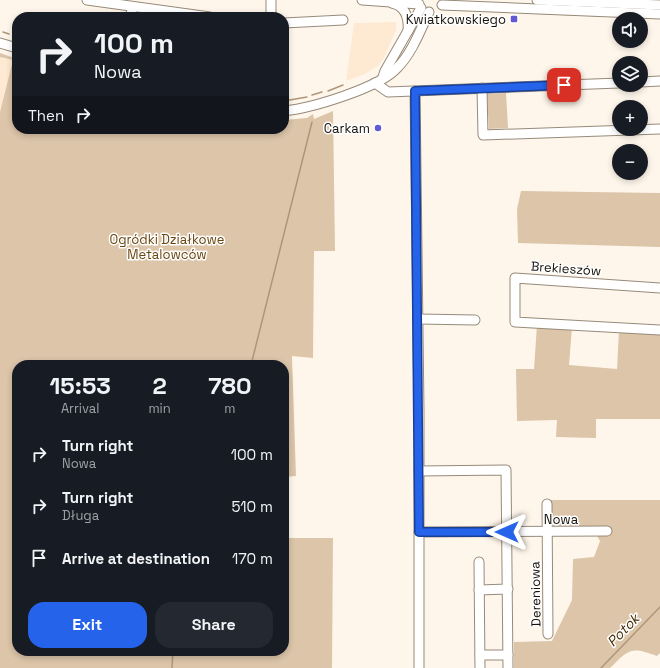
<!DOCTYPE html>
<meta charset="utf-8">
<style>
:root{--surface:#171b24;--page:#242831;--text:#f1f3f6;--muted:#9ea1a6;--accent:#2563eb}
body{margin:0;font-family:"Space Grotesk",sans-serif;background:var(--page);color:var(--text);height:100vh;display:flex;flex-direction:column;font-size:15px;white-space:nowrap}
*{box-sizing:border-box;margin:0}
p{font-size:13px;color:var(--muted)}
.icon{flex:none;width:22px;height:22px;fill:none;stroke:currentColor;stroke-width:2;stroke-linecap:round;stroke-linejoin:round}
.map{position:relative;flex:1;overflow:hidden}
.sheet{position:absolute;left:12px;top:360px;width:277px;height:296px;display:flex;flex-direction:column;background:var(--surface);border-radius:16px;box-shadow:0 2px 6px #0003}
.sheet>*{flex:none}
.guide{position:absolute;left:12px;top:12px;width:277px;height:122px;border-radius:16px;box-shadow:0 2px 6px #0003;background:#171b24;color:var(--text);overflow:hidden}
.fabs{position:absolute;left:612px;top:12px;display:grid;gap:8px}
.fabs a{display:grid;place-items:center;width:36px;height:36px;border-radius:50%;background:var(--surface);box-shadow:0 2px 6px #0003;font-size:20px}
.pin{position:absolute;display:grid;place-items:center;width:34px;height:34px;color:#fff;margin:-17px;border-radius:8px;box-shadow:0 2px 6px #0006}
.me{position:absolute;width:44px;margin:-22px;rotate:270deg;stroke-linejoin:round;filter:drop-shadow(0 0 3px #0008)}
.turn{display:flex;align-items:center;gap:14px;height:84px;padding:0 16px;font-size:18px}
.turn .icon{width:52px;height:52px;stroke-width:2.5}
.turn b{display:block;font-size:28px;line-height:34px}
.then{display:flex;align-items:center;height:38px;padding:0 16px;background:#0003;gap:8px;font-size:15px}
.eta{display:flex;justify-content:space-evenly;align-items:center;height:68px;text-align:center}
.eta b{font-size:24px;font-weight:700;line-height:28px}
.button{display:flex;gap:8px;margin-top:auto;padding:8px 16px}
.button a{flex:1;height:46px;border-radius:16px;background:var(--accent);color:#fff;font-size:16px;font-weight:700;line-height:46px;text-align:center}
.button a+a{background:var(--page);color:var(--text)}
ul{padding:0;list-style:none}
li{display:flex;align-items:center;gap:12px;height:52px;padding:0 16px}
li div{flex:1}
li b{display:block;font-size:15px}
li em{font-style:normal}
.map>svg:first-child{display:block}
.built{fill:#feead2}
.green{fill:#dcc5a9}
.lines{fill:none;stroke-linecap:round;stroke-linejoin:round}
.stream{stroke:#af9677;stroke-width:1.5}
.minor-casing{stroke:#978a79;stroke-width:11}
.minor{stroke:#fff;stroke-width:9}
.route-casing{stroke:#184099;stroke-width:10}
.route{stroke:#2563eb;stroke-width:7}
.poi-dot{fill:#635ad3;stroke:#fff;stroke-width:1.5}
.labels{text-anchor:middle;stroke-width:3;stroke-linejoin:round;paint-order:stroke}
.poi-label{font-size:13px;fill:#16110b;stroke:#fff;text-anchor:end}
.park-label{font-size:13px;fill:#69450f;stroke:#fff}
.street-label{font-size:13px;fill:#16110b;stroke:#fff}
.water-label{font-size:14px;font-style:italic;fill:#442a00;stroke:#fff}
</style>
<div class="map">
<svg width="660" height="668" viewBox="0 0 660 668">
<rect width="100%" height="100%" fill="#fff6eb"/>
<g class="built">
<polygon points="396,22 396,30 383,60 378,66 365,74 346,81 354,23"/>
<polygon points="0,57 13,60 0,112"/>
</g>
<g class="green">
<polygon points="544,13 660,18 660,19 534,14"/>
<polygon points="0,53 17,59 17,129 284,129 284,120 307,118 313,114 314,119 333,111 335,251 314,251 313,358 292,356 296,476 284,477 284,365 17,365 17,651 284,651 284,538 333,538 332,668 0,668 0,112 13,60 0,57"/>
<polygon points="506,93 508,128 489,129 487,94"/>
<polygon points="521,191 660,193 660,247 518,243 517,209"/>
<polygon points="537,325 572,327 569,365 617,369 619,331 660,334 660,419 596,419 596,438 556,437 557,420 517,421 516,369 534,369"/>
<path d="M551,500h109v153l-3,3c-26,-10 -28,-7 -47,12h-96v-26l38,-1 20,-41 1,-41 21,-2 6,-16 -3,-5v-6l-46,-3z"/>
</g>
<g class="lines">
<g class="stream">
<polyline points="3,32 9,34"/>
<polyline points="13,35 17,36"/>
<polyline points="328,91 343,85"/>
<polyline points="312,95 322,92"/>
<polyline points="284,101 307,97"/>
<polyline points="251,365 312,122"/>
<polyline points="172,668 173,651"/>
<polyline points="601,668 660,607"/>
</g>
<defs>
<g id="minor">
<polyline points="87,0 210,17"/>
<polyline points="362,0 419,4"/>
<polyline points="537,0 660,5"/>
<path d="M392,3c14,3 17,16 16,28"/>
<polyline points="442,5 660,14"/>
<polyline points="130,17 133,7"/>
<polyline points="271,17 271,0"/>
<polyline points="284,23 343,20"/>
<polyline points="0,43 17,48"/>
<polyline points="383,77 385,71 421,8"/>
<polyline points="641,82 660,81"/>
<polyline points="375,83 388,92 619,83"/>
<polyline points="482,88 483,135 660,129"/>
<polyline points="415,91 419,411 419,668"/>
<path d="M284,111c28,-3 95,-23 113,-43 15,-15 23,-37 32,-56"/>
<polyline points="660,288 515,278 515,322 660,330"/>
<polyline points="418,319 475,320"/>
<polyline points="419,471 506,470 508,668"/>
<polyline points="547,504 548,634"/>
<polyline points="419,532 607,531"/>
<polyline points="479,562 480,668"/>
<polyline points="479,590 508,589"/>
<polyline points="480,655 508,655"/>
</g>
</defs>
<use href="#minor" class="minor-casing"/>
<use href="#minor" class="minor"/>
</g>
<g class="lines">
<defs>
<polyline id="route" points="507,532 419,532 415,91 564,85"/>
</defs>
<use href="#route" class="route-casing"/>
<use href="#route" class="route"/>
</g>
<g class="poi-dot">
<rect x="510" y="15" width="8" height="8" rx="2"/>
<circle cx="378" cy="128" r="4"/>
</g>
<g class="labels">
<g class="poi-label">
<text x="506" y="24">Kwiatkowskiego</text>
<text x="370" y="133">Carkam</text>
</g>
<g class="park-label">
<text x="167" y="244">Ogródki Działkowe<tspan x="167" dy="15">Metalowców</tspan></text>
</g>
<g class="street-label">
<text transform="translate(566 268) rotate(4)" y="5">Brekieszów</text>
<text x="561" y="524">Nowa</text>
<text transform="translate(535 594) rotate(-91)" y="5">Dereniowa</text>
</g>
<g class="water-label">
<text transform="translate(623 630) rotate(-46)" y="5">Potok</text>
</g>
</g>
</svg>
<div class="fabs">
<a><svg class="icon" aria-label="sound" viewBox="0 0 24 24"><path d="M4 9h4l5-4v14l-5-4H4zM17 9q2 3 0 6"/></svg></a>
<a><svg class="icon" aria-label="layers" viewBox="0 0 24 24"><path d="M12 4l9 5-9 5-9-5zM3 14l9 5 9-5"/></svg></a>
<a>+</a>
<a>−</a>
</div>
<div class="pin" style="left:564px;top:85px;background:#d93025"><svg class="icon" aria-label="arrive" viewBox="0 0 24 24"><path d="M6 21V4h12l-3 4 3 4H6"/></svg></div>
<svg class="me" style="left:507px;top:532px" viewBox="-20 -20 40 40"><path d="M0-17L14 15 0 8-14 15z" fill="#2563eb" stroke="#fff" stroke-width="4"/></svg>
<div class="guide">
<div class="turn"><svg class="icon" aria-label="right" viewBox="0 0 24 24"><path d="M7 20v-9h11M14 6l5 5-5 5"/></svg><div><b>100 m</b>Nowa</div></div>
<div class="then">Then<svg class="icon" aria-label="right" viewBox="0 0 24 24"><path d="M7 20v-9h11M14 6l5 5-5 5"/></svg></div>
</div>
<section class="sheet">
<div class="eta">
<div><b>15:53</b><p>Arrival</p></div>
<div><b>2</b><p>min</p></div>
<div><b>780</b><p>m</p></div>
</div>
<ul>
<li><svg class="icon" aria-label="right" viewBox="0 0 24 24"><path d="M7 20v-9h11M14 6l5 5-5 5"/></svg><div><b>Turn right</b><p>Nowa</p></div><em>100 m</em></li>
<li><svg class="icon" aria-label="right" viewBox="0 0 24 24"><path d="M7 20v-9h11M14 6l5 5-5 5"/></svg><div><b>Turn right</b><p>Długa</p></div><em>510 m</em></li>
<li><svg class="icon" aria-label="arrive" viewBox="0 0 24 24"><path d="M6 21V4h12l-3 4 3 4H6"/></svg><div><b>Arrive at destination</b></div><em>170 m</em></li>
</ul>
<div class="button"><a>Exit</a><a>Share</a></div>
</section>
</div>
